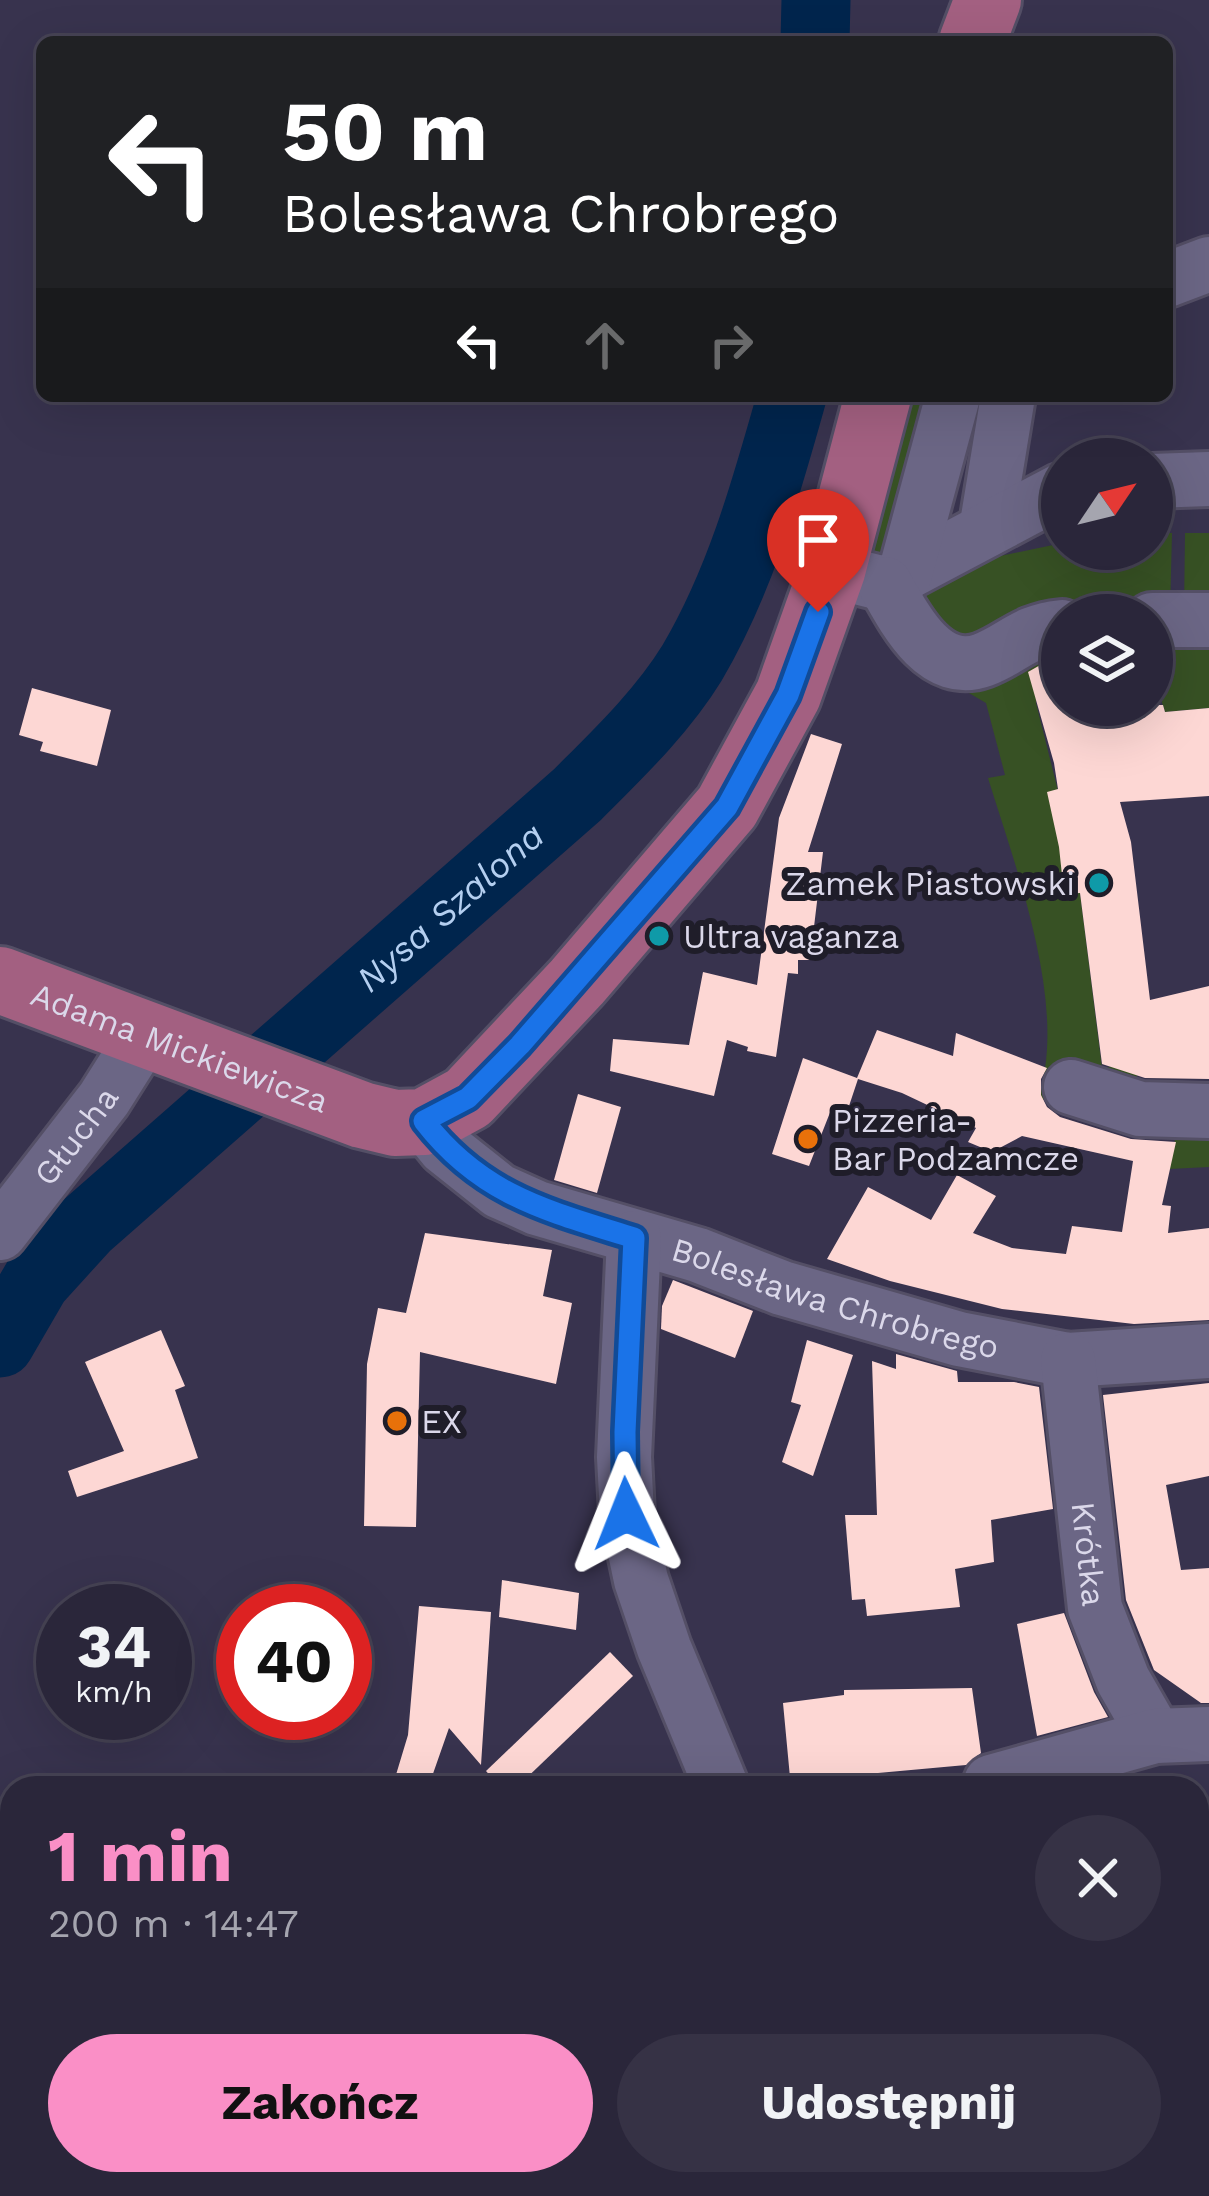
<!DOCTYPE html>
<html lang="pl">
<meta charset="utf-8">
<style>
:root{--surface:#2a263a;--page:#363245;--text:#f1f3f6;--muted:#a5a5af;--line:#464354;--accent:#fa8fc6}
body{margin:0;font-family:"Work Sans",sans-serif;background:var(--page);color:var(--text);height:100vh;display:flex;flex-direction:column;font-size:45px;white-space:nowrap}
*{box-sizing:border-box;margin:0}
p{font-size:39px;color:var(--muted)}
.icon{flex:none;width:66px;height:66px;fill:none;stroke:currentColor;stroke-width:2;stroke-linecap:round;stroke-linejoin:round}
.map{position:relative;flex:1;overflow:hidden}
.drawer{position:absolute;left:0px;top:1776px;width:1209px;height:420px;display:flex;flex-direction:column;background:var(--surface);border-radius:36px 36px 0 0;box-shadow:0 12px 48px #0002,0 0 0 3px var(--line)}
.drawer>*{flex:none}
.top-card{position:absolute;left:36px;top:36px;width:1137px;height:366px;border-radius:18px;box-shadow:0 12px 48px #0002,0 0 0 3px var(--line);background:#202124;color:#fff;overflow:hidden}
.needle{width:78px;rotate:55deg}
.controls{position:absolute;left:1041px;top:438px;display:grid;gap:24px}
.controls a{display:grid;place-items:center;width:132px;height:132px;border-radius:50%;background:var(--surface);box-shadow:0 12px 48px #0002,0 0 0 3px var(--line);font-size:60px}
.speed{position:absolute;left:36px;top:1584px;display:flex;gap:24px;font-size:60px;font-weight:700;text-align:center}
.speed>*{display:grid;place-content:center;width:156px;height:156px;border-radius:50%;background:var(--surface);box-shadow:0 12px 48px #0002,0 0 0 3px var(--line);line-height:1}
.speed small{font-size:30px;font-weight:400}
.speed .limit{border:18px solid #d22;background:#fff;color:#111}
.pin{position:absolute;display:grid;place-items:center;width:102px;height:102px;color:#fff;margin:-123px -51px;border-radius:50% 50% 50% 0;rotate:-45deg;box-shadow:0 0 12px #0007}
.pin .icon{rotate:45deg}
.me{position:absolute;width:132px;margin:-66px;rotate:358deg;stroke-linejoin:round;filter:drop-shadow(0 0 9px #0008)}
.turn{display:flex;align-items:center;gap:42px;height:252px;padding:0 48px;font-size:54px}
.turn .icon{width:156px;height:156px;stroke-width:2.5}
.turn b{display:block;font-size:84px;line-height:102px}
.lanes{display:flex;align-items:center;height:114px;padding:0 48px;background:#0003;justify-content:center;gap:60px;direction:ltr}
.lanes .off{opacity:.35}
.round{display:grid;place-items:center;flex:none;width:126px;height:126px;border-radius:63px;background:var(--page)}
.overview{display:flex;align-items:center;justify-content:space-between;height:204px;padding:0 48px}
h1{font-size:72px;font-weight:700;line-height:90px;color:var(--accent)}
.cta{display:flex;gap:24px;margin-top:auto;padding:24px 48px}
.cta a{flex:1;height:138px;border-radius:72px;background:var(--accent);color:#111;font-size:48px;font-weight:700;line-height:138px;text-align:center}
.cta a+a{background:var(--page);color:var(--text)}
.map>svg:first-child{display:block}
.green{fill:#375124}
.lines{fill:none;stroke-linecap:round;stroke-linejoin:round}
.river{stroke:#00254d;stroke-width:69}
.building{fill:#fdd7d4}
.minor-casing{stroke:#544f66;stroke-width:60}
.major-casing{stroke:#544f66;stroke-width:72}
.minor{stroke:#6b6685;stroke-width:54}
.major{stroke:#a36081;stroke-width:66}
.route-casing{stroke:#114b97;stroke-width:30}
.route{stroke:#1a73e8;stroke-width:21}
.culture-dot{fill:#0f9aa8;stroke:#1f1d29;stroke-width:4.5}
.food-dot{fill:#e8710a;stroke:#1f1d29;stroke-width:4.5}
.labels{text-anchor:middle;stroke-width:12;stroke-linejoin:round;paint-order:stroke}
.poi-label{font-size:33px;fill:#dbd8ea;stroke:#1f1d29;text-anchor:start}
.street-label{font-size:33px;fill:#dbd8ea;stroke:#1f1d29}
.water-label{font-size:36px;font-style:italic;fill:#b4cff0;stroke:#1f1d29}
</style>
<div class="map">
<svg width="1209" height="2196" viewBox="0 0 1209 2196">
<rect width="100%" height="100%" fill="#38334e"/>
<g class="green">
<polygon points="912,396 938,396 890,555 870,555"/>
<polygon points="1062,512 1062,549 1152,549 1152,533 1172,533 1170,612 1062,615 1062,619 934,642 922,593 1000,556 1053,545"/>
<polygon points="1185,533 1209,533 1209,614 1184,612"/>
<polygon points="1152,628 1209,628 1209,708 1165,712 1152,671"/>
<path d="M1062,636v56l-26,6v5l31,124 -3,67 16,-1 22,175 32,-4 7,29 68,22v52l-40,2 8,-39 -139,-32c31,-91 -22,-229 -50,-320l17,-3 -19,-72 -24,-14z"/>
<polygon points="1197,1921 1209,1921 1209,2147 1197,2148"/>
</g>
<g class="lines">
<g class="river">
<polyline points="815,42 816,0"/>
<path id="s1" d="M0,1343l36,-62 50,-55 491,-431c40,-40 85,-83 115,-132 49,-83 74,-175 100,-267"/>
</g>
</g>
<g class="building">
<polygon points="1042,664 1062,692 1062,705 1163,705 1165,712 1209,708 1209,796 1120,802 1131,842 1150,1000 1209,986 1209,1079 1145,1078 1102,1064 1080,893 1064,894 1059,847 1047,792 1058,789 1054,763 1028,672"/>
<polygon points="32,688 111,710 97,766 40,751 43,742 19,735"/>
<polygon points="811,734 842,744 808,852 823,852 810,960 798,960 798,974 788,973 776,1057 747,1051 748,1047 727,1040 714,1096 610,1071 613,1039 689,1045 703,972 757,985 779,818"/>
<polygon points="877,1030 953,1056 956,1033 1047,1068 1041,1079 1041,1095 1047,1107 1060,1117 1131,1139 1176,1142 1162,1205 1171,1206 1168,1233 1209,1228 1209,1320 1134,1324 1002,1309 890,1281 827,1259 868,1187 931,1220 957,1175 996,1196 973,1233 1012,1248 1066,1254 1072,1226 1122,1232 1133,1161 1022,1136 992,1152 968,1142 976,1128 902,1093 858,1079 846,1115 831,1110 809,1166 772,1154 803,1058 857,1078"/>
<polygon points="578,1094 621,1107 597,1193 554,1180"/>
<polygon points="425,1233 552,1250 543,1296 572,1303 556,1384 420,1352 416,1527 364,1526 367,1364 378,1308 406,1313"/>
<polygon points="673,1280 753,1311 735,1358 661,1329 662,1306"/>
<polygon points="161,1330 185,1386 175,1390 198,1458 77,1497 68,1471 124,1451 85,1362"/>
<polygon points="807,1340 853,1355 813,1476 782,1462 801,1405 791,1402"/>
<polygon points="896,1354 957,1371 958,1382 1014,1382 1039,1387 1053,1509 991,1520 994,1562 955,1569 960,1607 867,1616 865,1599 852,1600 845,1515 877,1515 872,1361 896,1369"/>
<polygon points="1209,1383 1209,1476 1166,1485 1181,1570 1209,1568 1209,1703 1201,1703 1154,1670 1126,1600 1103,1395"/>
<polygon points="502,1580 579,1593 576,1630 499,1617"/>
<polygon points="419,1606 491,1612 481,1765 449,1728 428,1788 392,1788 408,1735"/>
<polygon points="1064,1613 1094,1692 1108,1717 1037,1736 1017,1624"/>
<polygon points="610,1652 633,1676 516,1788 501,1788 486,1771"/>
<polygon points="972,1688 981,1753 966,1765 856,1775 857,1788 791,1788 783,1703 844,1695 844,1690"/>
</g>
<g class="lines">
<defs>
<g id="minor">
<polyline points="1167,280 1209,264"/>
<polyline points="1152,481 1209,479"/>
<polyline points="986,530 1008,396"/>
<polyline points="832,571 885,584 1062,490"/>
<polyline points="905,574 953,396"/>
<path d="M885,584c19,34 49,94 98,76 31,-12 40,-29 79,-33"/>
<polyline points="1152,620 1209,620"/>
<polyline points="1071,1087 1140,1109 1209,1111"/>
<path id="s2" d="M424,1122l21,26 54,43 38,17 161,47 84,33 177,51 109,21 141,-9"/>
<path id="s3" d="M0,1233l104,-134 41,-65"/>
<polyline points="634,1238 624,1457 627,1514 641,1580 664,1648 722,1788"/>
<path id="s4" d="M1068,1360l27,248 28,72 32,56"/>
<polyline points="991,1782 1155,1736 1209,1734"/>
<polyline points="1197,2174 1209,2173"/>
<polyline points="728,2196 732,2184"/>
</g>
<g id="major">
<polyline points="972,42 988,0"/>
<path id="s5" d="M0,980l362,135 33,8 29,-1 44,-24 109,-116 150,-175 61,-112 44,-124 46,-175"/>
</g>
</defs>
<use href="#minor" class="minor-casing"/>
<use href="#major" class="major-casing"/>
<use href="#minor" class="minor"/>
<use href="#major" class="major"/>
</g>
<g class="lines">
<defs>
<path id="route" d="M626,1514l-1,-82 9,-194c-86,-27 -152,-42 -210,-117l44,-23 52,-53 207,-238 61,-112 30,-83"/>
</defs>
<use href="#route" class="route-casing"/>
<use href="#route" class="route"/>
</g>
<g class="culture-dot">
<circle cx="1099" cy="883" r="12"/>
<circle cx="659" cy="936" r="12"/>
</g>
<g class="food-dot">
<circle cx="808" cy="1139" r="12"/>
<circle cx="397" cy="1421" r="12"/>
</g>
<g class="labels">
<g class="poi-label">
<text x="1075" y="895" text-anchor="end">Zamek Piastowski</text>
<text x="683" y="948">Ultra vaganza</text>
<text x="832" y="1132">Pizzeria-<tspan x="832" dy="38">Bar Podzamcze</tspan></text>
<text x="421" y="1433">EX</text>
</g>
<g class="street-label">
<text dy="12" stroke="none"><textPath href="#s5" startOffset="192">Adama Mickiewicza</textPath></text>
<text dy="12" stroke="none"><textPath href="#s3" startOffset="123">Głucha</textPath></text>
<text dy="12" stroke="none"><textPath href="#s2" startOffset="456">Bolesława Chrobrego</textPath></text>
<text dy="12" stroke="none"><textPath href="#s4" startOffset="195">Krótka</textPath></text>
</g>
<g class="water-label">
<text dy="13" stroke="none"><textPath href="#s1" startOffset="630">Nysa Szalona</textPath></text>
</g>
</g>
</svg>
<div class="controls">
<a><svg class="needle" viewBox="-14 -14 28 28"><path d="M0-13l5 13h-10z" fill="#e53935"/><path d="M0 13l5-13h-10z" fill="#a5a5af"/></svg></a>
<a><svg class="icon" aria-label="layers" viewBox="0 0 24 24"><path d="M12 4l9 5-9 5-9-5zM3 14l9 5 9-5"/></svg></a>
</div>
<div class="speed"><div>34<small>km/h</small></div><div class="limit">40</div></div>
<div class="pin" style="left:818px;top:612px;background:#d93025"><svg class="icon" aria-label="arrive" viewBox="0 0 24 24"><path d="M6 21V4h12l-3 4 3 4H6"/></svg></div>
<svg class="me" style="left:626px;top:1514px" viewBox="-20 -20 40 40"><path d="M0-17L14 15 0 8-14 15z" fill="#1a73e8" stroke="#fff" stroke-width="4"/></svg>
<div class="top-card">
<div class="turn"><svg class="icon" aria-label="left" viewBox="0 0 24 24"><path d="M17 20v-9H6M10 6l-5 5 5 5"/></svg><div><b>50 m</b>Bolesława Chrobrego</div></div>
<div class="lanes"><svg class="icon" aria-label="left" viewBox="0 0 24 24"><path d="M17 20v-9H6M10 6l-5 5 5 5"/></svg><svg class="icon off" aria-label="ahead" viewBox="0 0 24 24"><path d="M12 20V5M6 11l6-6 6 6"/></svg><svg class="icon off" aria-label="right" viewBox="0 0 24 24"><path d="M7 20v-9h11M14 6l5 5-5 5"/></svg></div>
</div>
<section class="drawer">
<div class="overview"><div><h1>1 min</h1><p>200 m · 14:47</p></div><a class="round"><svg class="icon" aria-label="close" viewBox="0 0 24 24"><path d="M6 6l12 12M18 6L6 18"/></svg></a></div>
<div class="cta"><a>Zakończ</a><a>Udostępnij</a></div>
</section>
</div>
